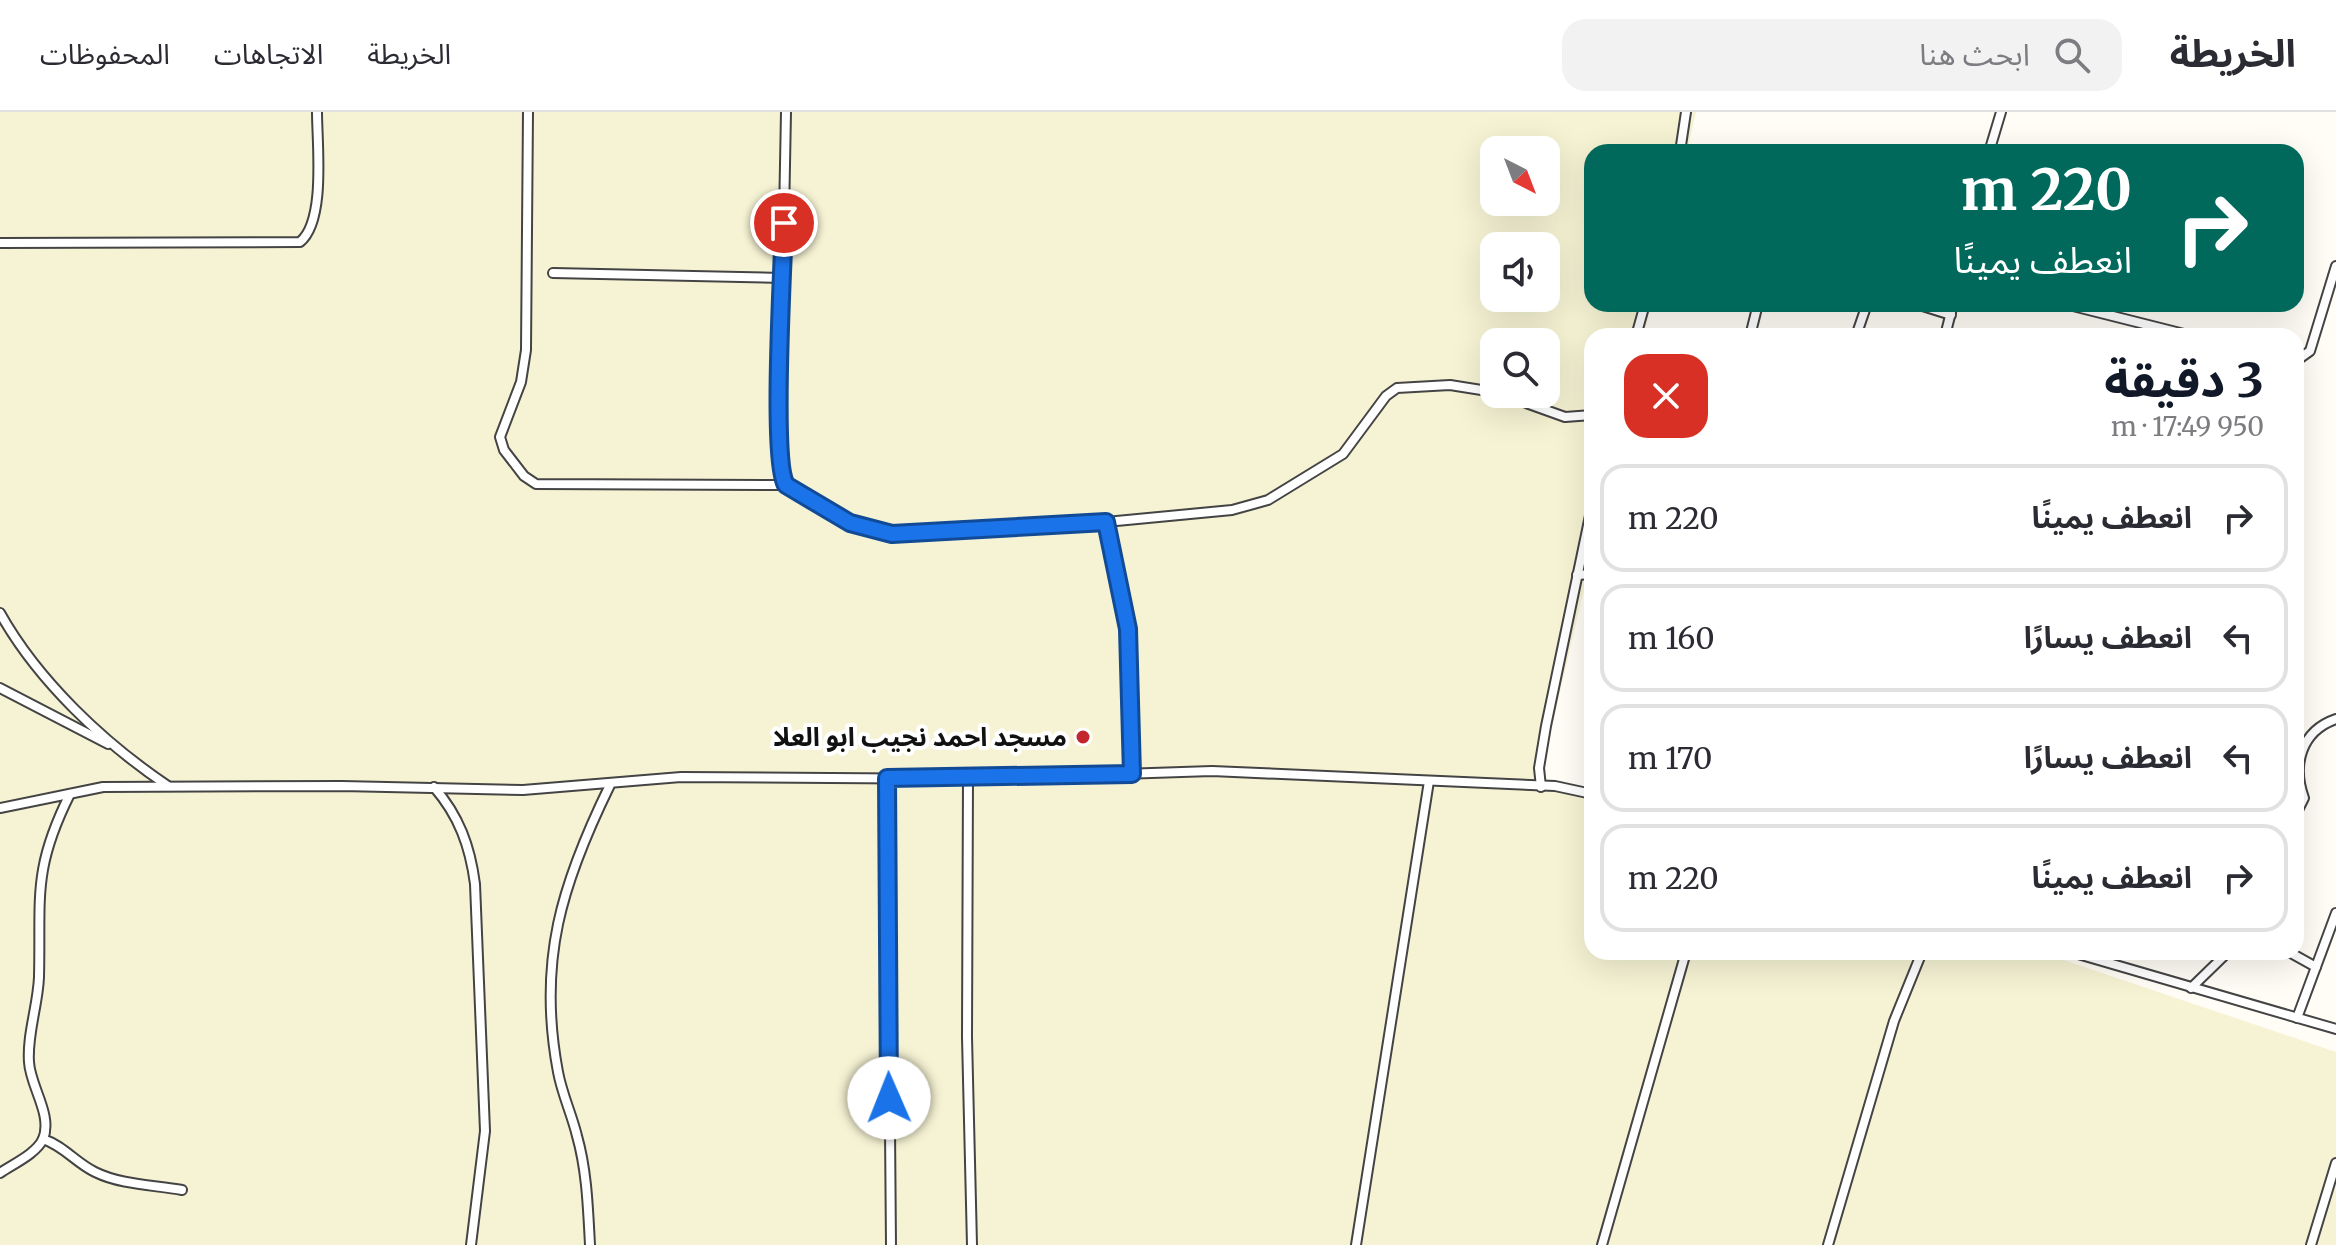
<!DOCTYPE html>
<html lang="ar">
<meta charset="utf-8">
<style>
:root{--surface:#fff;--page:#f2f2f3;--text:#2b2b33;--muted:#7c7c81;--line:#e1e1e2;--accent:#111827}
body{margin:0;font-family:Merriweather,"Noto Sans Arabic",serif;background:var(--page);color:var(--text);direction:rtl;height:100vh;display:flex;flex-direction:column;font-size:30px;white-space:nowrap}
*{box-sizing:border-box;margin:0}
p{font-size:26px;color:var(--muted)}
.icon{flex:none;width:44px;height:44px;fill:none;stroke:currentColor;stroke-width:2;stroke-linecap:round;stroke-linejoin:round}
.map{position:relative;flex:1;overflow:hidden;direction:ltr}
.details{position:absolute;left:1584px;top:216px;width:720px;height:632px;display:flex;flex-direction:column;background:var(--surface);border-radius:24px;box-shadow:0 8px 32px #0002;direction:rtl}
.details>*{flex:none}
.hud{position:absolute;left:1584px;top:32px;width:720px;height:168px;border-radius:24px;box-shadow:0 8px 32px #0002;direction:rtl;background:#00695c;color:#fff;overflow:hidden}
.needle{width:52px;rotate:138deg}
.tools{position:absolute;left:1480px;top:24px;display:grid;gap:16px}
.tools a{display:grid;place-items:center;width:80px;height:80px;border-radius:16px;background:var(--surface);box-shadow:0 8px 32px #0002;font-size:40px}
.pin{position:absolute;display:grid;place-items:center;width:68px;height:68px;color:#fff;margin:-34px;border:4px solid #fff;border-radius:50%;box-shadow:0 2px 8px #0007}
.me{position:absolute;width:88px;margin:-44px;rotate:359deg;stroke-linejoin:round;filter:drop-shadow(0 0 6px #0008)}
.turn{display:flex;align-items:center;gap:28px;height:168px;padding:0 40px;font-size:36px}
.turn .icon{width:104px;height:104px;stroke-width:2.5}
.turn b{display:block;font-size:56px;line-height:68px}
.round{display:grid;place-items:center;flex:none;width:84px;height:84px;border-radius:24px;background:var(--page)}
.headline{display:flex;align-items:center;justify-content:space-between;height:136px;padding:0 40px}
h1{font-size:48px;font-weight:700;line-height:60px;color:var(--accent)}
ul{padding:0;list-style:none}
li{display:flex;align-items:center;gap:24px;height:108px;margin:0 16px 12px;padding:0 24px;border:4px solid var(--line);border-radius:24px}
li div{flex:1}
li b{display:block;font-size:30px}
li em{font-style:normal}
header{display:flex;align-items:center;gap:48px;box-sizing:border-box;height:112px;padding:0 40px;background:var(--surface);border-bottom:2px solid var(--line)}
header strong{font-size:38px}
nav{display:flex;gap:44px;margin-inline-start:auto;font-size:28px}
.search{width:560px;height:72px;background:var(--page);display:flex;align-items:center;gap:20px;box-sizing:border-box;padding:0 28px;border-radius:24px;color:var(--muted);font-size:30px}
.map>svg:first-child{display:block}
.farmland{fill:#f6f3d4;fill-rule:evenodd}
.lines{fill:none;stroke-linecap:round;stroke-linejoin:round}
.street-casing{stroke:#444;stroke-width:12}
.street{stroke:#fff;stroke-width:8}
.route-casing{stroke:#114b97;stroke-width:20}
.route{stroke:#1a73e8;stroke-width:14}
.poi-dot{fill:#c4262e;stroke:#fff;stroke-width:3}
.labels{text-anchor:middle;stroke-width:8;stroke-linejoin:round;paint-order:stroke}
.poi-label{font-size:26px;font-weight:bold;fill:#111;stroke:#fff;text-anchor:end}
</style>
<header>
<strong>الخريطة</strong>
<div class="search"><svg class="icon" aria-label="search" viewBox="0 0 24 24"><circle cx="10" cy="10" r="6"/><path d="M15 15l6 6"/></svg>ابحث هنا</div>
<nav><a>الخريطة</a><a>الاتجاهات</a><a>المحفوظات</a></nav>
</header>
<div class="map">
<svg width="2336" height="1133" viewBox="0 0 2336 1133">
<rect width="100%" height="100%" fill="#fffdf5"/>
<path class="farmland" d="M0,0h1696l-9,40h-95v152h59l-7,32h-52v219l-53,227 53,18v152h448l296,100v193h-2336zM1494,38h52v52h-52zM1494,134h52v52h-52zM1494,230h52v52h-52z"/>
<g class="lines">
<defs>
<g id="street">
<polyline points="528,0 526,238 521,270 500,325 504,338 524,364 536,372 786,373 850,411 892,422 1106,410 1232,398 1268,388 1343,342 1386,284 1397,276 1450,273 1494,280"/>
<polyline points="1680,40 1686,0"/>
<polyline points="1989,40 2001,0"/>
<path d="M0,131l300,-1c26,-21 17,-98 17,-130"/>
<polyline points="553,161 783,166"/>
<polyline points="1916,192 1951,203"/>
<polyline points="2065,192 2192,224"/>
<polyline points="1636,224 1645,192"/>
<polyline points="1750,224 1758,192"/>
<polyline points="1856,224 1867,192"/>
<polyline points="1945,224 1953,192"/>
<polyline points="2296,249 2310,239 2336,154"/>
<polyline points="1501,282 1565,305 1592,303"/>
<polyline points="786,373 781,360 780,314 786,0"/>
<polyline points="1106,410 1128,517 1132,662"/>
<polyline points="1577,463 1592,462"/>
<path d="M0,501c38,68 104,130 168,173"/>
<polyline points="0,576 108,632"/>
<polyline points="887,666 891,1133"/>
<polyline points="968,667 967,925 972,1133"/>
<path d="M434,675c25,29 36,59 41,97l10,247 -14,114"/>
<polyline points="1541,675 1539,656 1546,614 1592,394"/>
<polyline points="0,696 103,675 342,674 523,678 681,665 968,667 1212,659 1555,674 1592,682"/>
<path d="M2296,702l8,-16c-12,-33 -3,-67 32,-79"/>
<polyline points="2071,840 2336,917"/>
<polyline points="2289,840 2316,855"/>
<polyline points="2191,876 2228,840"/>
<polyline points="2297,906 2336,801"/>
<path d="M43,1027c21,7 33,24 52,33 26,13 60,13 87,18"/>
<path d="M0,1061c13,-9 36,-19 43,-34 10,-24 -13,-53 -14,-77 -2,-28 9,-57 10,-85 2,-80 -7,-107 31,-183"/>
<path d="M590,1133c-2,-36 -3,-74 -13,-109 -5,-21 -15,-42 -19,-64 -21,-111 4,-189 52,-287"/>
<polyline points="1356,1133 1429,669"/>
<polyline points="1602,1133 1686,840"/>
<polyline points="1828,1133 1894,909 1922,840"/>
<polyline points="2311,1133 2336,1051"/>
</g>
</defs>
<use href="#street" class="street-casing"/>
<use href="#street" class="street"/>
</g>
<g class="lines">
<defs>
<path id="route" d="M784,111c-1,41 -13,238 2,262l64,38 42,11 214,-12 22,107 4,145 -245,4 2,320"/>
</defs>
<use href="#route" class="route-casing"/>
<use href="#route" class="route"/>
</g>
<circle class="poi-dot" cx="1083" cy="625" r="8"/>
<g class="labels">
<g class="poi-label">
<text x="1067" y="634">مسجد احمد نجيب ابو العلا</text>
</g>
</g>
</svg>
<div class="tools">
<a><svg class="needle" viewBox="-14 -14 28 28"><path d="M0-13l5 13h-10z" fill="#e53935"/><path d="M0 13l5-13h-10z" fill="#7c7c81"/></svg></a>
<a><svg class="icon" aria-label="sound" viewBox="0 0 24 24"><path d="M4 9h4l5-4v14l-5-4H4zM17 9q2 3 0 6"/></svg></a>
<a><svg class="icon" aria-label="search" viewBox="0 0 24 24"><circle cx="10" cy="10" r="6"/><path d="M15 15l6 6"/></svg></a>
</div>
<div class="pin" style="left:784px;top:111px;background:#d93025"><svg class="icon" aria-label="arrive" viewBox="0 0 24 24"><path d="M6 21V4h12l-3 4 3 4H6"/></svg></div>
<svg class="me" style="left:889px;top:986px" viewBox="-20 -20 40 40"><circle r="19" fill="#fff"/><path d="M0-13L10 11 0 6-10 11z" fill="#1a73e8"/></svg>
<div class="hud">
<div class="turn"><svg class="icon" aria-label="right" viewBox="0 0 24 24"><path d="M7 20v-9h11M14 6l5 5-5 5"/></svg><div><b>220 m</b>انعطف يمينًا</div></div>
</div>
<section class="details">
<div class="headline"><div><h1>3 دقيقة</h1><p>950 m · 17:49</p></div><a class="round" style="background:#d93025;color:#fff"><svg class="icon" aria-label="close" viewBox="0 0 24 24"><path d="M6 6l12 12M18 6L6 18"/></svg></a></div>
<ul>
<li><svg class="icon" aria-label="right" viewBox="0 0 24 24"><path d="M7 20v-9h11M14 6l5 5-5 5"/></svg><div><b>انعطف يمينًا</b></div><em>220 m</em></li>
<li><svg class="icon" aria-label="left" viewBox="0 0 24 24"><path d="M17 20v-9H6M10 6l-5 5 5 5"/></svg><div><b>انعطف يسارًا</b></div><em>160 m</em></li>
<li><svg class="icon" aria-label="left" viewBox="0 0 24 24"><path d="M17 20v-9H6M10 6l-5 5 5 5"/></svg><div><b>انعطف يسارًا</b></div><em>170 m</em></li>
<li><svg class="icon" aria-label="right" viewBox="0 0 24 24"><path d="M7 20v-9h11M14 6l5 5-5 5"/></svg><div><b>انعطف يمينًا</b></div><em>220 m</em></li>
</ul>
</section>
</div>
